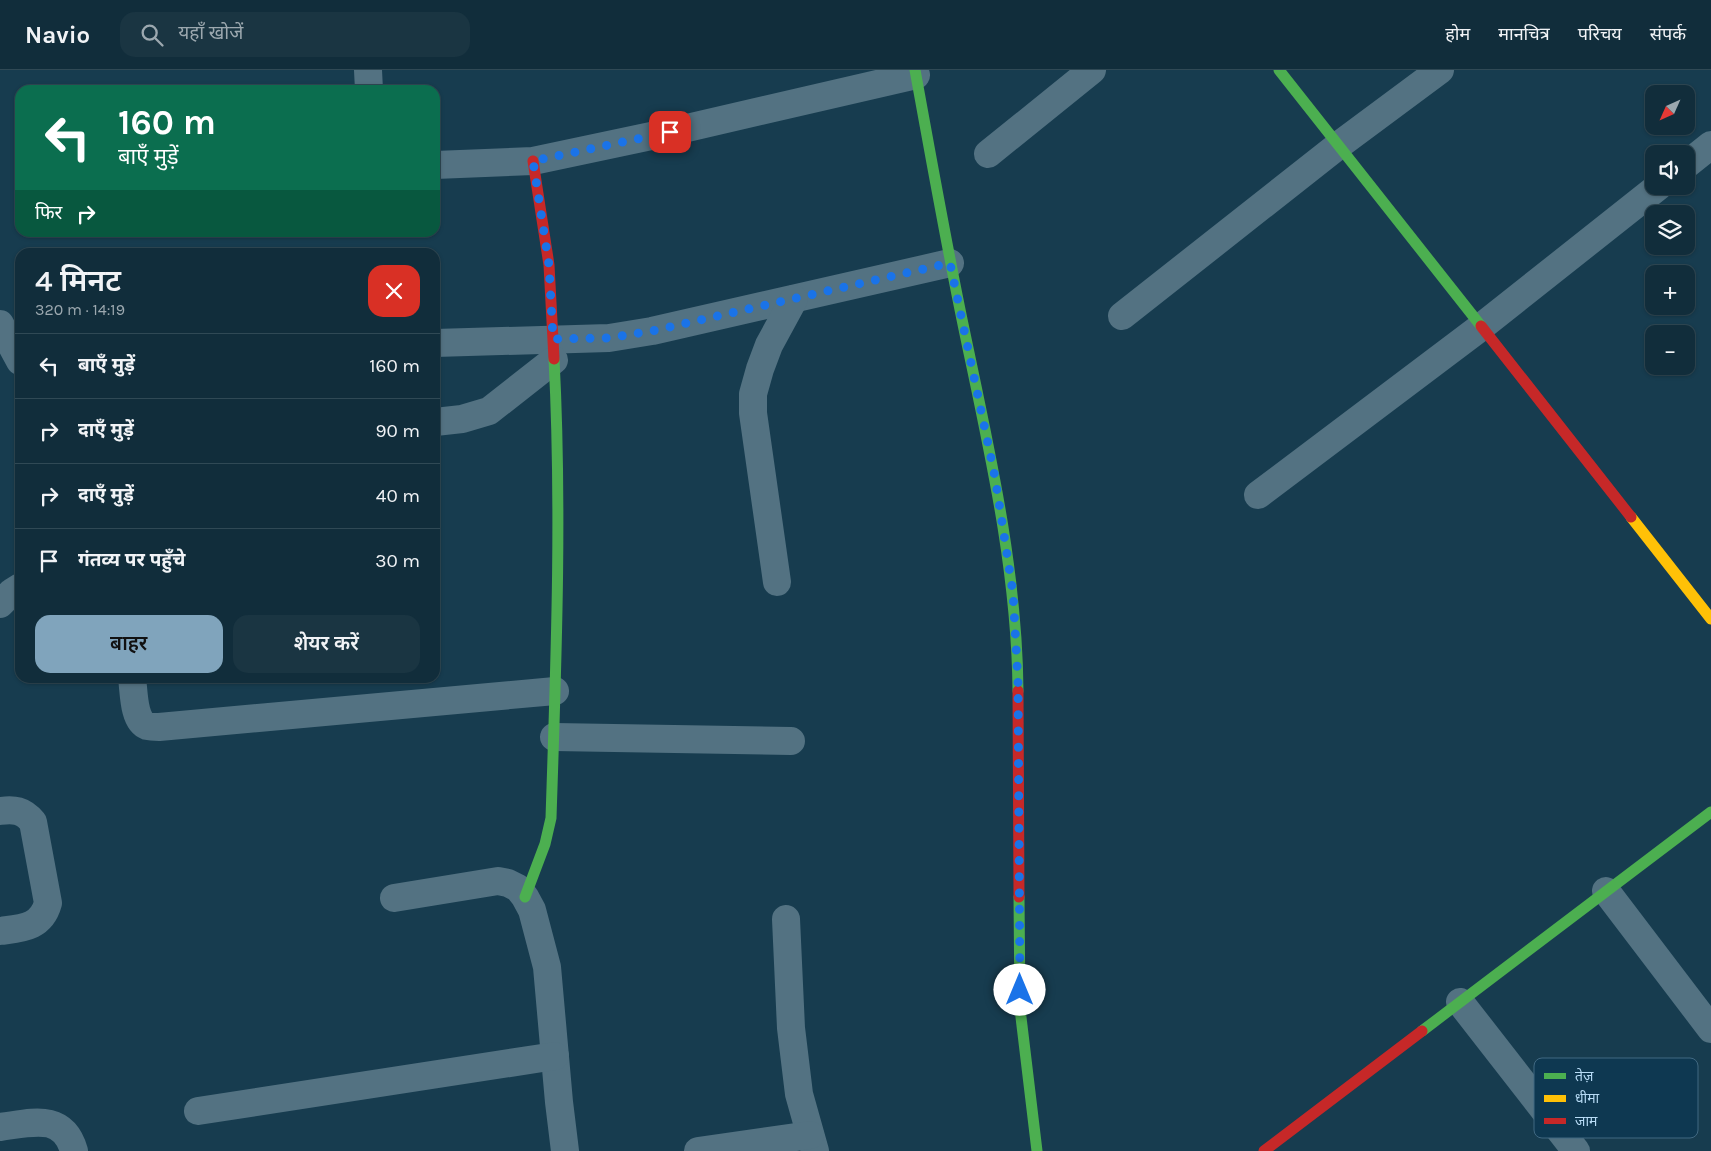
<!DOCTYPE html>
<html lang="hi">
<meta charset="utf-8">
<style>
:root{--surface:#112d3b;--page:#1a3542;--text:#f1f3f6;--muted:#9ca8af;--line:#304955;--accent:#80a4bc}
body{margin:0;font-family:Karla,"Noto Sans Devanagari",sans-serif;background:var(--page);color:var(--text);height:100vh;display:flex;flex-direction:column;font-size:19px;white-space:nowrap}
*{box-sizing:border-box;margin:0}
p{font-size:16px;color:var(--muted)}
.icon{flex:none;width:28px;height:28px;fill:none;stroke:currentColor;stroke-width:2;stroke-linecap:round;stroke-linejoin:round}
.map{position:relative;flex:1;overflow:hidden}
.panel{position:absolute;left:15px;top:178px;width:425px;height:435px;display:flex;flex-direction:column;background:var(--surface);border-radius:15px;box-shadow:0 1px 4px #0004,0 0 0 1px var(--line)}
.panel>*{flex:none}
.guide{position:absolute;left:15px;top:15px;width:425px;height:152px;border-radius:15px;box-shadow:0 1px 4px #0004,0 0 0 1px var(--line);background:#0b6e4f;color:#fff;overflow:hidden}
.needle{width:32px;rotate:225deg}
.fabs{position:absolute;left:1645px;top:15px;display:grid;gap:10px}
.fabs a{display:grid;place-items:center;width:50px;height:50px;border-radius:10px;background:var(--surface);box-shadow:0 1px 4px #0004,0 0 0 1px var(--line);font-size:25px}
.pin{position:absolute;display:grid;place-items:center;width:42px;height:42px;color:#fff;margin:-21px;border-radius:10px;box-shadow:0 2px 8px #0006}
.me{position:absolute;width:55px;margin:-28px;rotate:0deg;stroke-linejoin:round;filter:drop-shadow(0 0 4px #0008)}
.turn{display:flex;align-items:center;gap:18px;height:105px;padding:0 20px;font-size:22px}
.turn .icon{width:65px;height:65px;stroke-width:2.5}
.turn b{display:block;font-size:35px;line-height:42px}
.then{display:flex;align-items:center;height:48px;padding:0 20px;background:#0003;gap:10px;font-size:19px}
.round{display:grid;place-items:center;flex:none;width:52px;height:52px;border-radius:15px;background:var(--page)}
.overview{display:flex;align-items:center;justify-content:space-between;height:85px;padding:0 20px}
h1{font-size:30px;font-weight:600;line-height:38px}
.action{display:flex;gap:10px;margin-top:auto;padding:10px 20px}
.action a{flex:1;height:58px;border-radius:15px;background:var(--accent);color:#111;font-size:20px;font-weight:600;line-height:58px;text-align:center}
.action a+a{background:var(--page);color:var(--text)}
ul{padding:0;list-style:none}
li{display:flex;align-items:center;gap:15px;height:65px;padding:0 20px;border-top:1px solid var(--line)}
li div{flex:1}
li b{display:block;font-size:19px}
li em{font-style:normal}
header{display:flex;align-items:center;gap:30px;box-sizing:border-box;height:70px;padding:0 25px;background:var(--surface);border-bottom:1px solid var(--line)}
header strong{font-size:24px}
nav{display:flex;gap:28px;margin-inline-start:auto;font-size:18px}
.search{width:350px;height:45px;background:var(--page);display:flex;align-items:center;gap:12px;box-sizing:border-box;padding:0 18px;border-radius:15px;color:var(--muted);font-size:19px}
.map>svg:first-child{display:block}
.lines{fill:none;stroke-linecap:round;stroke-linejoin:round}
.street{stroke:#537282;stroke-width:28}
.fast{stroke:#4caf50;stroke-width:11}
.slow{stroke:#ffc107;stroke-width:11}
.jam{stroke:#c62828;stroke-width:11}
.route{stroke:#1a73e8;stroke-width:9;stroke-dasharray:0 16.2}
.key{fill:#0e3851;stroke:#416982;stroke-width:1}
.key-label{font-size:14px;fill:#b8dcf6}
</style>
<header>
<strong>Navio</strong>
<div class="search"><svg class="icon" aria-label="search" viewBox="0 0 24 24"><circle cx="10" cy="10" r="6"/><path d="M15 15l6 6"/></svg>यहाँ खोजें</div>
<nav><a>होम</a><a>मानचित्र</a><a>परिचय</a><a>संपर्क</a></nav>
</header>
<div class="map">
<svg width="1711" height="1081" viewBox="0 0 1711 1081">
<rect width="100%" height="100%" fill="#173c4f"/>
<g class="lines">
<g class="street">
<polyline points="368,0 369,20"/>
<polyline points="988,84 1092,0"/>
<polyline points="435,95 533,91 670,62 916,5"/>
<polyline points="1686,95 1711,75"/>
<polyline points="1122,246 1339,75 1440,0"/>
<polyline points="0,254 20,291"/>
<polyline points="435,273 609,268 652,261 950,193"/>
<polyline points="435,352 462,349 489,341 554,290"/>
<polyline points="1258,425 1481,257 1659,116"/>
<polyline points="777,512 753,343 753,324 760,299 769,275 794,229"/>
<polyline points="0,534 12,522 20,517"/>
<path d="M132,608c2,12 1,43 15,48 4,1 9,1 12,1l396,-36"/>
<polyline points="554,667 791,671"/>
<path d="M0,741c14,-2 23,-1 33,11l15,81c-7,25 -26,25 -48,28"/>
<polyline points="1606,821 1711,959"/>
<polyline points="394,828 498,811 508,813 518,818 525,827 532,840 547,897 559,1032 565,1081"/>
<polyline points="786,849 791,958 799,1024 815,1081"/>
<polyline points="1460,932 1576,1081"/>
<polyline points="198,1041 555,986"/>
<path d="M0,1057c31,-4 63,-15 74,24"/>
<polyline points="698,1081 810,1065"/>
</g>
<g class="fast">
<path d="M915,0c16,87 31,173 49,259 25,120 53,239 54,362"/>
<polyline points="1279,0 1481,256"/>
<path d="M525,827l20,-53 6,-26c5,-153 11,-306 3,-459"/>
<polyline points="1019,827 1020,939 1037,1081"/>
<polyline points="1422,961 1711,742"/>
</g>
<polyline class="slow" points="1631,447 1711,549"/>
<g class="jam">
<polyline points="533,91 549,195 554,289"/>
<polyline points="1481,256 1631,447"/>
<polyline points="1018,621 1019,827"/>
<polyline points="1264,1081 1422,961"/>
</g>
</g>
<g class="lines">
<polyline class="route" points="670,62 533,91 549,195 553,269 608,268 652,261 950,193 995,407 1013,523 1018,612 1020,920"/>
</g>
<rect x="1534" y="988" width="164" height="80" rx="8" class="key"/>
<rect x="1544" y="1003" width="22" height="6" fill="#4caf50"/>
<rect x="1544" y="1025" width="22" height="7" fill="#ffc107"/>
<rect x="1544" y="1048" width="22" height="6" fill="#c62828"/>
<g class="key-label">
<text x="1575" y="1011">तेज़</text>
<text x="1575" y="1033">धीमा</text>
<text x="1575" y="1056">जाम</text>
</g>
</svg>
<div class="fabs">
<a><svg class="needle" viewBox="-14 -14 28 28"><path d="M0-13l5 13h-10z" fill="#e53935"/><path d="M0 13l5-13h-10z" fill="#9ca8af"/></svg></a>
<a><svg class="icon" aria-label="sound" viewBox="0 0 24 24"><path d="M4 9h4l5-4v14l-5-4H4zM17 9q2 3 0 6"/></svg></a>
<a><svg class="icon" aria-label="layers" viewBox="0 0 24 24"><path d="M12 4l9 5-9 5-9-5zM3 14l9 5 9-5"/></svg></a>
<a>+</a>
<a>−</a>
</div>
<div class="pin" style="left:670px;top:62px;background:#d93025"><svg class="icon" aria-label="arrive" viewBox="0 0 24 24"><path d="M6 21V4h12l-3 4 3 4H6"/></svg></div>
<svg class="me" style="left:1020px;top:920px" viewBox="-20 -20 40 40"><circle r="19" fill="#fff"/><path d="M0-13L10 11 0 6-10 11z" fill="#1a73e8"/></svg>
<div class="guide">
<div class="turn"><svg class="icon" aria-label="left" viewBox="0 0 24 24"><path d="M17 20v-9H6M10 6l-5 5 5 5"/></svg><div><b>160 m</b>बाएँ मुड़ें</div></div>
<div class="then">फिर<svg class="icon" aria-label="right" viewBox="0 0 24 24"><path d="M7 20v-9h11M14 6l5 5-5 5"/></svg></div>
</div>
<section class="panel">
<div class="overview"><div><h1>4 मिनट</h1><p>320 m · 14:19</p></div><a class="round" style="background:#d93025;color:#fff"><svg class="icon" aria-label="close" viewBox="0 0 24 24"><path d="M6 6l12 12M18 6L6 18"/></svg></a></div>
<ul>
<li><svg class="icon" aria-label="left" viewBox="0 0 24 24"><path d="M17 20v-9H6M10 6l-5 5 5 5"/></svg><div><b>बाएँ मुड़ें</b></div><em>160 m</em></li>
<li><svg class="icon" aria-label="right" viewBox="0 0 24 24"><path d="M7 20v-9h11M14 6l5 5-5 5"/></svg><div><b>दाएँ मुड़ें</b></div><em>90 m</em></li>
<li><svg class="icon" aria-label="right" viewBox="0 0 24 24"><path d="M7 20v-9h11M14 6l5 5-5 5"/></svg><div><b>दाएँ मुड़ें</b></div><em>40 m</em></li>
<li><svg class="icon" aria-label="arrive" viewBox="0 0 24 24"><path d="M6 21V4h12l-3 4 3 4H6"/></svg><div><b>गंतव्य पर पहुँचे</b></div><em>30 m</em></li>
</ul>
<div class="action"><a>बाहर</a><a>शेयर करें</a></div>
</section>
</div>
